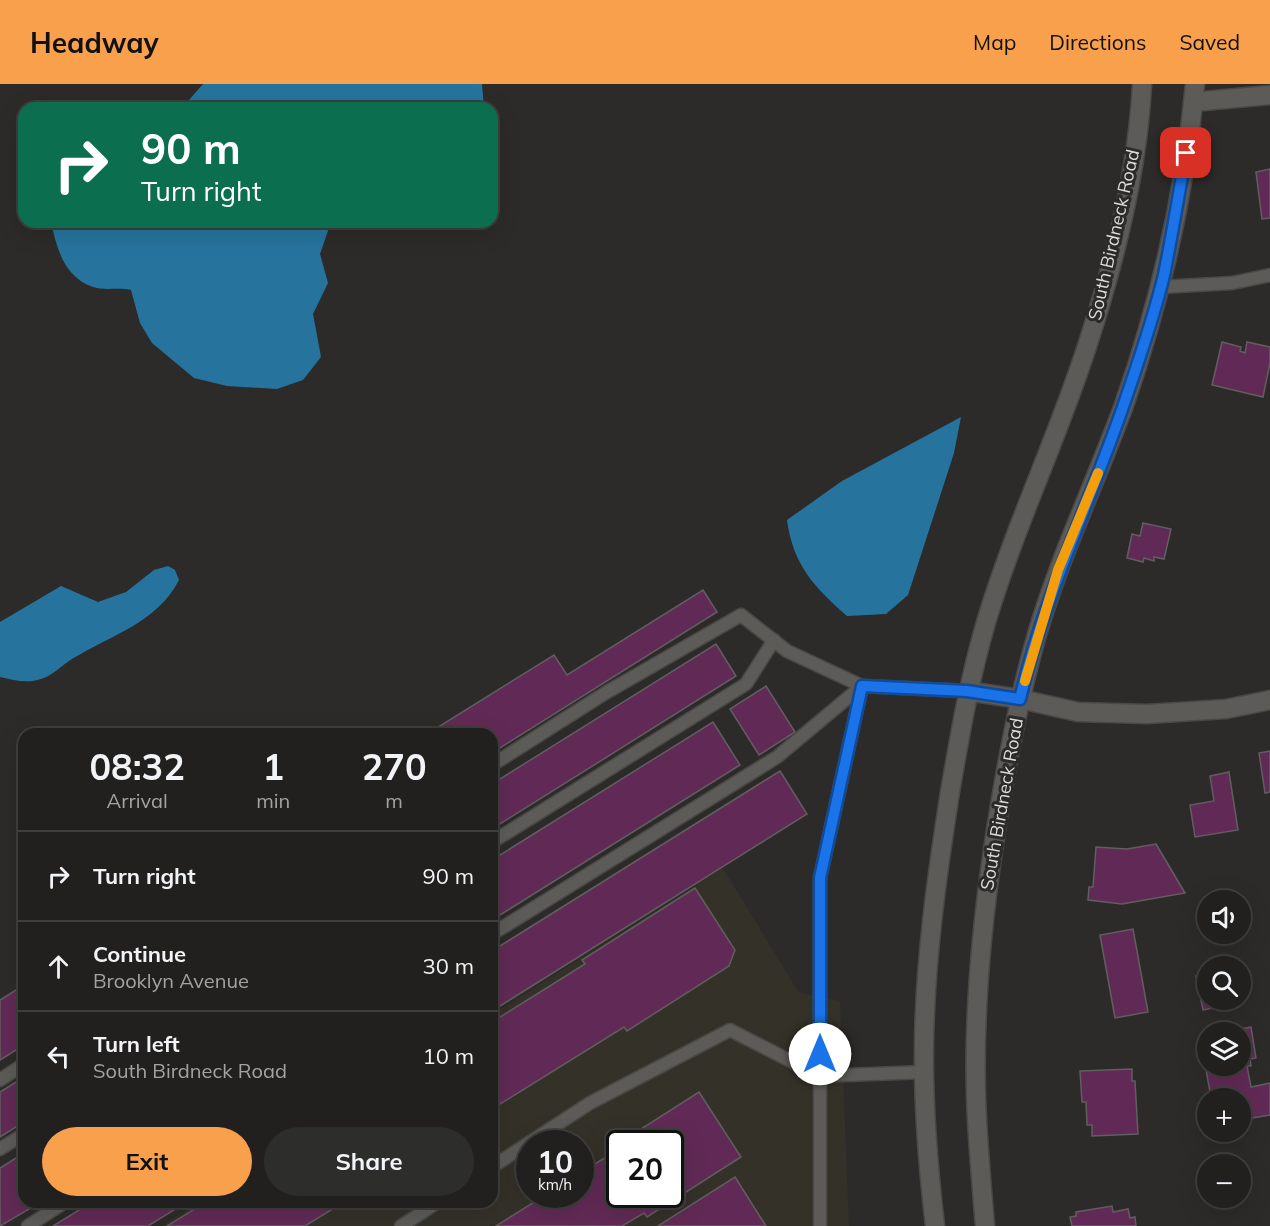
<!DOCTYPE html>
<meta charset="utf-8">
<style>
:root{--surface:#21201f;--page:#2d2d2c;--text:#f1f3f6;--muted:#a2a3a4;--line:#3e3e3d;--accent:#f9a04c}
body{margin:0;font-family:Mulish,sans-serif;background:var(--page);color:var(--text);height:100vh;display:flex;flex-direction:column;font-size:22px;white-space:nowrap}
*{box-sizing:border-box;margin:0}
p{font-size:20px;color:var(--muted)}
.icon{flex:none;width:33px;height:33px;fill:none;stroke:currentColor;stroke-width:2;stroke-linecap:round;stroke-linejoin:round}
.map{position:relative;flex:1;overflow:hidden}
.details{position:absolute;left:18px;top:644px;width:480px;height:480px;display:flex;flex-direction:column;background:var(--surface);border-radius:18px;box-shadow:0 6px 24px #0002,0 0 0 2px var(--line)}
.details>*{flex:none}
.guide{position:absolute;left:18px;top:18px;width:480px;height:126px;border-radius:18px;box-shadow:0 6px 24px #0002,0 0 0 2px var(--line);background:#0b6e4f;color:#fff;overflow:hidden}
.controls{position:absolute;left:1197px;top:806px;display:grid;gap:12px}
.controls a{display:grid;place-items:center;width:54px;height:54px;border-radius:50%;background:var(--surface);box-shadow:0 6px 24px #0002,0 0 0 2px var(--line);font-size:30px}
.speed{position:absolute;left:516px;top:1046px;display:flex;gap:12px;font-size:30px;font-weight:700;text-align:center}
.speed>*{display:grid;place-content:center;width:78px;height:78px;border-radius:50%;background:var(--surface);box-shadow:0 6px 24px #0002,0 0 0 2px var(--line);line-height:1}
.speed small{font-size:15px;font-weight:400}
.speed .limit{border:3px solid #111;border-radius:9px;background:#fff;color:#111}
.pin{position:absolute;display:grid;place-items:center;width:51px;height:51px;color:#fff;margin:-26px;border-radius:12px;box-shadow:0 3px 9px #0006}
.me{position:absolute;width:66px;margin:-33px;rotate:0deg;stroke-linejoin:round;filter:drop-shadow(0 0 4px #0008)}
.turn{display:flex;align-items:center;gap:21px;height:126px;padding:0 24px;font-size:27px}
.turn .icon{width:78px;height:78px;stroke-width:2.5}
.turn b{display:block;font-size:42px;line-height:51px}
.eta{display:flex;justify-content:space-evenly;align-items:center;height:102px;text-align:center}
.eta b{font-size:36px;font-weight:700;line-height:42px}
.primary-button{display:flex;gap:12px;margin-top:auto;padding:12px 24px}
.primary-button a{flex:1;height:69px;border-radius:36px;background:var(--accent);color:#111;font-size:24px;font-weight:700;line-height:69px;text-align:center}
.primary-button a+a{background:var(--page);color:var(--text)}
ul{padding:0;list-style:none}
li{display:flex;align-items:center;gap:18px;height:90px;padding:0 24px;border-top:2px solid var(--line)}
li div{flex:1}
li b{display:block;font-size:22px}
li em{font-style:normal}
header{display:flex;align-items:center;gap:36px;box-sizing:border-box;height:84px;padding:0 30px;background:var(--accent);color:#111}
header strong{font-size:28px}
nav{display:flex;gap:33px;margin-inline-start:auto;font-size:21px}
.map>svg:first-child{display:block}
.built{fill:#343129;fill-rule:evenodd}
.water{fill:#26749e}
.building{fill:#612a56;stroke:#615e60;stroke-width:1.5;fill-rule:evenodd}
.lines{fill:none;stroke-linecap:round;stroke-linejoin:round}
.lane-casing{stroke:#494845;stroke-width:15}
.street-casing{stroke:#494845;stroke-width:21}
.secondary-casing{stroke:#494845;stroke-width:21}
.lane{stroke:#5c5b58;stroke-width:12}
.street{stroke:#5c5b58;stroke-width:18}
.secondary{stroke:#5c5b58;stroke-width:18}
.route-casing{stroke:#114b97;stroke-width:15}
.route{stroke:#1a73e8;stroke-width:10}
.slow{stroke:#f59e0b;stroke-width:10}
.labels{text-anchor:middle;stroke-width:6;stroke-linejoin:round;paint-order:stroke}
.street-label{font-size:18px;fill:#dcdcda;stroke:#2c2b29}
</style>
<header>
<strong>Headway</strong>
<nav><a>Map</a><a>Directions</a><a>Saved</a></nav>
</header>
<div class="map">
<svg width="1270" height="1142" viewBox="0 0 1270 1142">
<rect width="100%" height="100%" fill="#2c2b29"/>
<path class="built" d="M723,784l76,125 41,8 9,225h-688l38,-24h293v-187zM530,1059h50v51h-50zM620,1059h50v51h-50z"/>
<g class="water">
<polygon points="203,0 482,0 484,24 182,24"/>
<path d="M51,138h280l-11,32 8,29 -15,31 8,43 -18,23 -26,9 -50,-3 -33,-8 -42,-35 -12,-20 -9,-33c-12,-3 -27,1 -38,-3 -29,-10 -36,-38 -42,-65z"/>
<path d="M961,333l-7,36 -46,142 -22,19 -39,2c-33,-29 -54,-51 -60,-96l55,-39z"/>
<path d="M168,482l7,4 4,10c-22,43 -68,55 -107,79 -10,6 -20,17 -31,20 -14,5 -27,1 -41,-2v-55l61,-36 37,16 28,-10 28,-22z"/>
</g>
<g class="building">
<polygon points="1270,85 1270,134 1262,135 1256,88"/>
<polygon points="1222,258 1241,263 1240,267 1245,269 1247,258 1270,263 1270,279 1263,313 1212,301"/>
<polygon points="1143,439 1171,445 1164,475 1154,473 1154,477 1144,474 1143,478 1127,474 1132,450 1140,452"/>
<polygon points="703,506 717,528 492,669 492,650 427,650 554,571 567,591"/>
<polygon points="716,560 736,592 492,745 492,700"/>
<polygon points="766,602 795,648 759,671 730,625"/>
<polygon points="713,638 740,681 492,836 492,776"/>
<polygon points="1270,667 1270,708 1265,709 1259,669"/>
<polygon points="780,687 807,730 492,927 492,867"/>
<polygon points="1229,688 1238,746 1195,753 1190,721 1214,717 1210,692"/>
<polygon points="1156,760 1185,809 1122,820 1088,816 1089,803 1093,803 1096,763 1127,765"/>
<polygon points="695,804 735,866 729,882 627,947 624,943 492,1025 492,938 585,880 582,876"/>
<polygon points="1133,845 1148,928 1115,934 1100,851"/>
<polygon points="1208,889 1208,915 1239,915 1240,919 1203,926 1196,892"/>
<polygon points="24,901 24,961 0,976 0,916"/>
<polygon points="1251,943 1256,974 1250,975 1251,982 1247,982 1251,1003 1270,999 1270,1031 1240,1036 1240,1014 1211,1014 1200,952 1208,951 1208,981 1240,981 1240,948 1223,948"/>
<polygon points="1132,985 1132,997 1135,997 1138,1050 1092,1052 1092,1041 1087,1041 1086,1018 1082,1018 1080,987"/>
<polygon points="24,993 24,1038 0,1053 0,1008"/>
<path d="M699,1008l42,65 -94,60 -3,-4 -22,13h-126l51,-32h33v-21l28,-17 -3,-4zM620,1059h50v51h-50z"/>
<polygon points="24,1069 24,1118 41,1118 0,1142 0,1084"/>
<polygon points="735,1093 766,1142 658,1142"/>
<polygon points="92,1118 187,1118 148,1142 53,1142"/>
<polygon points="206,1118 344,1118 305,1142 167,1142"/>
<polygon points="1112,1122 1113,1128 1128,1125 1130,1134 1135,1133 1136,1142 1072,1142 1070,1133 1076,1132 1076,1128"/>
</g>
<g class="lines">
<defs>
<g id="lane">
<polyline points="1160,203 1232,199 1270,191"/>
<polyline points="492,681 607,608 741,531 787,567 862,602 777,673 492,850"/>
<polyline points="492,758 746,600 774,556"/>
<polyline points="0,996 24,980"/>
<polyline points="0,1065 24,1050"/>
<polyline points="492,1083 590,1019 730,946 820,992 925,988"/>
<polyline points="28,1142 65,1118"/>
<polyline points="401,1142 438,1118"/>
<polyline points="820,1142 820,794 862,602 967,607"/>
</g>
<g id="street">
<polyline points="1193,18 1270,11"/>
<polyline points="967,607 1020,615 1078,628 1147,630 1226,625 1270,616"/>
</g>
<g id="secondary">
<path d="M935,1142c-7,-60 -12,-122 -11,-182 1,-84 13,-169 26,-252 10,-58 20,-116 37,-173 29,-96 73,-186 103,-282 26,-81 48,-168 52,-253"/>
<path d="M985,1142c-3,-35 -6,-70 -8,-106 -5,-90 3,-181 16,-270 11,-74 24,-147 45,-219 23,-77 58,-150 86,-226 36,-103 61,-212 71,-321"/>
</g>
</defs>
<use href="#lane" class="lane-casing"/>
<use href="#street" class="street-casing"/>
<use href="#secondary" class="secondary-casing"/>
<use href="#lane" class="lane"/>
<use href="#street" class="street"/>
<use href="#secondary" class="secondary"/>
</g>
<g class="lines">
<defs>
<path id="route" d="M820,970v-176l42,-192 105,5 53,8c24,-104 71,-198 105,-298 14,-41 29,-84 39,-126 8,-40 15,-81 22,-122"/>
</defs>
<use href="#route" class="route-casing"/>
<use href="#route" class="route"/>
<polyline class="slow" points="1025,597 1058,486 1098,389"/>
</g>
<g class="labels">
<g class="street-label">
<text transform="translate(1114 151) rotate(-77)" y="6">South Birdneck Road</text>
<text transform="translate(1002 720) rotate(-80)" y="6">South Birdneck Road</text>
</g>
</g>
</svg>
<div class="controls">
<a><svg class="icon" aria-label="sound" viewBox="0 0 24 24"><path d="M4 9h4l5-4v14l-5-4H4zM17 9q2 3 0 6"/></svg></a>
<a><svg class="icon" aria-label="search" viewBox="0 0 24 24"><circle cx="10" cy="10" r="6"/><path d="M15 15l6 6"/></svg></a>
<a><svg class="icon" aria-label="layers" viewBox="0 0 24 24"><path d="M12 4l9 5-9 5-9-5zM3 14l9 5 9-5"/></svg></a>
<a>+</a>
<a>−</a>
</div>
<div class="speed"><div>10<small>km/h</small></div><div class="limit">20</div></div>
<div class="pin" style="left:1186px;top:69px;background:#d93025"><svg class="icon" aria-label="arrive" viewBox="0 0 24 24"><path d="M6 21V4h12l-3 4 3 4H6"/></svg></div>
<svg class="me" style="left:820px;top:970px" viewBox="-20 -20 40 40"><circle r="19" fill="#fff"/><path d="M0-13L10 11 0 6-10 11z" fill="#1a73e8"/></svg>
<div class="guide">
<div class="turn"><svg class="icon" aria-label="right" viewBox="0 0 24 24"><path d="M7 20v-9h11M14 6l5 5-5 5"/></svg><div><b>90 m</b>Turn right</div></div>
</div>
<section class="details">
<div class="eta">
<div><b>08:32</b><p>Arrival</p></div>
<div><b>1</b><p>min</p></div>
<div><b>270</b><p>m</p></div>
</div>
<ul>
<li><svg class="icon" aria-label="right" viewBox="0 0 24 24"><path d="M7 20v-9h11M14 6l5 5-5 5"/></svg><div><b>Turn right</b></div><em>90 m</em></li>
<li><svg class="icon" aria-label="ahead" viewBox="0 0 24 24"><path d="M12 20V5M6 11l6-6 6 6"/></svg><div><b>Continue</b><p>Brooklyn Avenue</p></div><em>30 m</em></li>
<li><svg class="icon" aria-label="left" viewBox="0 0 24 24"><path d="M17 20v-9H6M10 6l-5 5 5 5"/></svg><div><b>Turn left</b><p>South Birdneck Road</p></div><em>10 m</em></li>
</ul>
<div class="primary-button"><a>Exit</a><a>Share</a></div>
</section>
</div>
